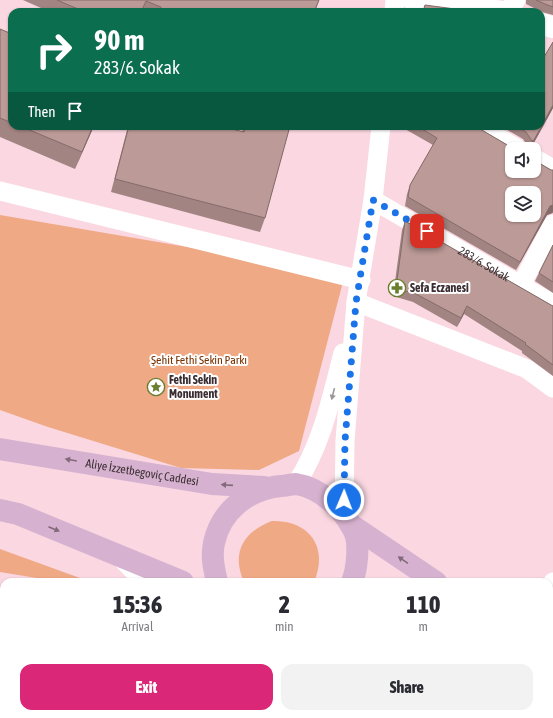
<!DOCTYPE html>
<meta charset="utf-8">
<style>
:root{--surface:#fff;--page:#f2f2f3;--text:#2b2b33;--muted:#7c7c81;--accent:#db2777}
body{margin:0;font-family:"Asap Condensed",sans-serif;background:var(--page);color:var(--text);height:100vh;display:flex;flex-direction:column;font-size:15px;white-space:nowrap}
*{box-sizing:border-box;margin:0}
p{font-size:13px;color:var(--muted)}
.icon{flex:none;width:22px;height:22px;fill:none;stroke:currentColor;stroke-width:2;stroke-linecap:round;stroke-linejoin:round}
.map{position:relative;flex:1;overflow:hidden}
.panel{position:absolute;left:0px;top:578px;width:553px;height:140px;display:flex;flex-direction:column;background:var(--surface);border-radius:12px 12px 0 0;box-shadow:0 1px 3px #0004}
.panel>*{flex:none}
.banner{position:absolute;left:8px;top:8px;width:537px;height:122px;border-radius:12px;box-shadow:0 1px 3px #0004;background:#0b6e4f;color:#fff;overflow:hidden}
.fabs{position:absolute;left:505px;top:142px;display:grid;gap:8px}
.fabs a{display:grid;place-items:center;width:36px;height:36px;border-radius:8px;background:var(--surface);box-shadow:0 1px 3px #0004;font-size:20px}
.pin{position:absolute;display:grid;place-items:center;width:34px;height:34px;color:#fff;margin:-17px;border-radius:8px;box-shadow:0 2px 6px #0006}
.me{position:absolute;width:44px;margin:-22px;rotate:1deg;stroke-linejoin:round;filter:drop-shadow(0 0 3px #0008)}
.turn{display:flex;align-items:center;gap:14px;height:84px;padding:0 20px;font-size:18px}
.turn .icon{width:52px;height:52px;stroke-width:2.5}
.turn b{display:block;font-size:28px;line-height:34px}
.then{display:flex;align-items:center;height:38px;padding:0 20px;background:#0003;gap:8px;font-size:15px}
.eta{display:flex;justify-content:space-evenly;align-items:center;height:68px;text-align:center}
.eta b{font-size:24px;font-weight:800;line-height:28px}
.button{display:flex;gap:8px;margin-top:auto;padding:8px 20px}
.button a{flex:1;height:46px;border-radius:12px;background:var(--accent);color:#fff;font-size:16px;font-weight:800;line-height:46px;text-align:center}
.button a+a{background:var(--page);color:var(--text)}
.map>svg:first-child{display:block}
.green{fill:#efa984}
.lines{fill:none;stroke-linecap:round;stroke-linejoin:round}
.minor{stroke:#fff;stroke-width:19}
.tertiary{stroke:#fff;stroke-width:22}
.primary{stroke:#d7b2d0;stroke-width:22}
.wall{fill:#a28482}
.shaded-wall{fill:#846c6a}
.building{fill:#bc9a97;stroke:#846c6a;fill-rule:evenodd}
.oneway{fill:#9d9698}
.oneway2{fill:#816979}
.route{stroke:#1a73e8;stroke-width:7;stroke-dasharray:0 12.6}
.labels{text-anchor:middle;stroke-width:4;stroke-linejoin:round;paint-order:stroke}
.street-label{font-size:12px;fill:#3b2e32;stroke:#fff}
.poi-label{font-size:12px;font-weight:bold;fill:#3b2e32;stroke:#fff;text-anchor:start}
.park-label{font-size:12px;fill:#773200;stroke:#fff}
</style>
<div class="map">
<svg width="553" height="718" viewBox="0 0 553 718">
<rect width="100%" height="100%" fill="#fad7e1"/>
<g class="green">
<polygon points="0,215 345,274 299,451 259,470 181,468 48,427 0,410"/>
<path d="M272,521c37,-1 57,26 42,61h-70c-13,-29 -1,-50 28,-61z"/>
<polygon points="0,549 91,582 61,582 0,572"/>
<polygon points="553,582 553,640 549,638 549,589"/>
</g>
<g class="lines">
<g class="minor">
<polyline points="394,12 395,0"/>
<polyline points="508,12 516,0"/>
<polyline points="478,126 518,149"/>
<polyline points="534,158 553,169"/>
<polyline points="0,191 361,280"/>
<path id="s1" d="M373,200l180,104"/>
<polyline points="521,285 553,224"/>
<polyline points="356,302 527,369 553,388"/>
<path d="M296,484c26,-40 35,-85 47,-131"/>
<polyline points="344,515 345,441 356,302 373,200 381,126"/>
<polyline points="120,557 144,582"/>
<polyline points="549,589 553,582"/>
<polyline points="0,603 4,604"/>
<polyline points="159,718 160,714"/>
<polyline points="236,718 237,714"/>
</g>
<g class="tertiary">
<polyline points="413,0 503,12"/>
<polyline points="541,24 553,27"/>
</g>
<g class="primary">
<path id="s2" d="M0,449l212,35 52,3"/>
<polyline points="0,510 18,514 183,582"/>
<polyline points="350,524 436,582"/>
<path d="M217,582c-3,-13 -6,-26 -3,-39 7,-33 35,-54 67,-57 5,0 11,-2 15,-2 25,4 48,26 58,47 6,12 3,39 -2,51"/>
<polyline points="549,657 553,660"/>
<polyline points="532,714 541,718"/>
</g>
</g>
<g class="wall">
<polygon points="23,0 319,0 315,12 50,12"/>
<polygon points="526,0 553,0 553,15 542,12 526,4"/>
<polygon points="0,29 12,34 12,126 94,126 75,169 0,137"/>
<polygon points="553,42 553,108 531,148 529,148 523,139 504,128 505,126 541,126"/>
<polygon points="128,126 220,126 242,132 244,126 290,126 265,218 260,232 111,192"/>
<polygon points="406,126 475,126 551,170 553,170 553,213 547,215 516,270 405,206 407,194 410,185 433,145 405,129"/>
<polygon points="405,221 551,305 553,306 553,376 522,353 522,351 464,314 457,327 413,302 393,296 402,230"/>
<polygon points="553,245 553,293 535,281"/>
<polygon points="95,714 139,714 138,718 94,718"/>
</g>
<g class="shaded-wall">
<polygon points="553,105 553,108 531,148 529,148 532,141"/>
<polygon points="93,126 94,126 75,169 82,152"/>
<polygon points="553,205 553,211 552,213 547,215 516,270 520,262 550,206"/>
<polygon points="467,306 464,314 457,327 461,318"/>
</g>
<g class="building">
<polygon points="57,0 319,0 314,12 160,12 161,7 146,1 141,12 133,12 129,10 128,12 85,12"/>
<polygon points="536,0 553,0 553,7 545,4"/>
<polygon points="425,5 470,11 471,12 423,12"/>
<polygon points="0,29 12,34 12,123 0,118"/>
<polygon points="553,42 553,105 534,140 532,141 526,132 516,126 541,126 541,62"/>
<polygon points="20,126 93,126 82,152"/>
<polygon points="129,126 220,126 244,132 245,126 290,126 265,218 115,179"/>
<path d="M417,126h58l39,23h-2v22h22v-11l17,10h2v35l-3,1 -30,56 -112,-65 2,-12 27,-47zM512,193h22v22h-22z"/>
<polygon points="405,221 551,305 553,306 553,365 525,344 526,343 467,306 461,318 416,294 396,288"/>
<polygon points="553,245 553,282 539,273"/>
<polygon points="96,714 139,714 138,718 103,718 101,717 102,716"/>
</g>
<defs><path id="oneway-solid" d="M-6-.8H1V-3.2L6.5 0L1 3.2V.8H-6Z"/></defs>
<use class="oneway" href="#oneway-solid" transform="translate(333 394) rotate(104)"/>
<g class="oneway2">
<use href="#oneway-solid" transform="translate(71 460) rotate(-170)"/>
<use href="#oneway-solid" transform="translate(227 485) rotate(-176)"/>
<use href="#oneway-solid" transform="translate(54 529) rotate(23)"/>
<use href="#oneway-solid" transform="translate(403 560) rotate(-146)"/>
</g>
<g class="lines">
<polyline class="route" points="344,500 345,441 356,302 373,200 427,231"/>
</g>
<defs>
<symbol id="pharmacy-ring" viewBox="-11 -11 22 22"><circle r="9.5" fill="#fff" stroke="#697e2f" stroke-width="1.5"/><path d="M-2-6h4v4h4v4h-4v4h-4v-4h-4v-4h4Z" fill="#697e2f"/></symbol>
<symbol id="sight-ring" viewBox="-11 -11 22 22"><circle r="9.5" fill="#fff" stroke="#697e2f" stroke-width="1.5"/><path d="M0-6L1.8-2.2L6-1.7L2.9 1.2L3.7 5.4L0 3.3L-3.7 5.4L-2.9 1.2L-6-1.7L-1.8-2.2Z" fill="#697e2f"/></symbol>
</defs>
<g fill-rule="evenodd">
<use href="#pharmacy-ring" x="387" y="278" width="20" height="20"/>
<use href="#sight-ring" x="146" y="377" width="20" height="20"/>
</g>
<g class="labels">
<g class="street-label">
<text dy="4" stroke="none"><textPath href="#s1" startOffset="128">283/6. Sokak</textPath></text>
<text dy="4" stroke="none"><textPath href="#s2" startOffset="144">Aliye İzzetbegoviç Caddesi</textPath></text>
</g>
<g class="poi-label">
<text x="410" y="292">Sefa Eczanesi</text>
<text x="169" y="384">Fethi Sekin<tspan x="169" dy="14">Monument</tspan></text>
</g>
<g class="park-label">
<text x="199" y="364">Şehit Fethi Sekin Parkı</text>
</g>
</g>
</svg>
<div class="fabs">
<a><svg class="icon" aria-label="sound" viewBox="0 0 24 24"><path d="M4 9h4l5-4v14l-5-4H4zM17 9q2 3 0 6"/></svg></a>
<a><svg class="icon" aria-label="layers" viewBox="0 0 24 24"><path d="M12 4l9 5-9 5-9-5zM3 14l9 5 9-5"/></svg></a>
</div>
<div class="pin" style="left:427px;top:231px;background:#d93025"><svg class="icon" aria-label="arrive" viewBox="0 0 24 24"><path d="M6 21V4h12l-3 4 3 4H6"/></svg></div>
<svg class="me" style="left:344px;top:500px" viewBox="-20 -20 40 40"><circle r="17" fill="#1a73e8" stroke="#fff" stroke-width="3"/><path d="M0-11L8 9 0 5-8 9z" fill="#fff"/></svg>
<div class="banner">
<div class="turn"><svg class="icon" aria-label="right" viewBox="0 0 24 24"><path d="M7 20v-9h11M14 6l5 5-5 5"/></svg><div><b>90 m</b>283/6. Sokak</div></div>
<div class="then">Then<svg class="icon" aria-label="arrive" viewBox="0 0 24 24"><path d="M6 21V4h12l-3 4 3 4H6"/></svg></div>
</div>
<section class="panel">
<div class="eta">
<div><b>15:36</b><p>Arrival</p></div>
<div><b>2</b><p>min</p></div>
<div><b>110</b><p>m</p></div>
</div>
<div class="button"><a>Exit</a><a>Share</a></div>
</section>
</div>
